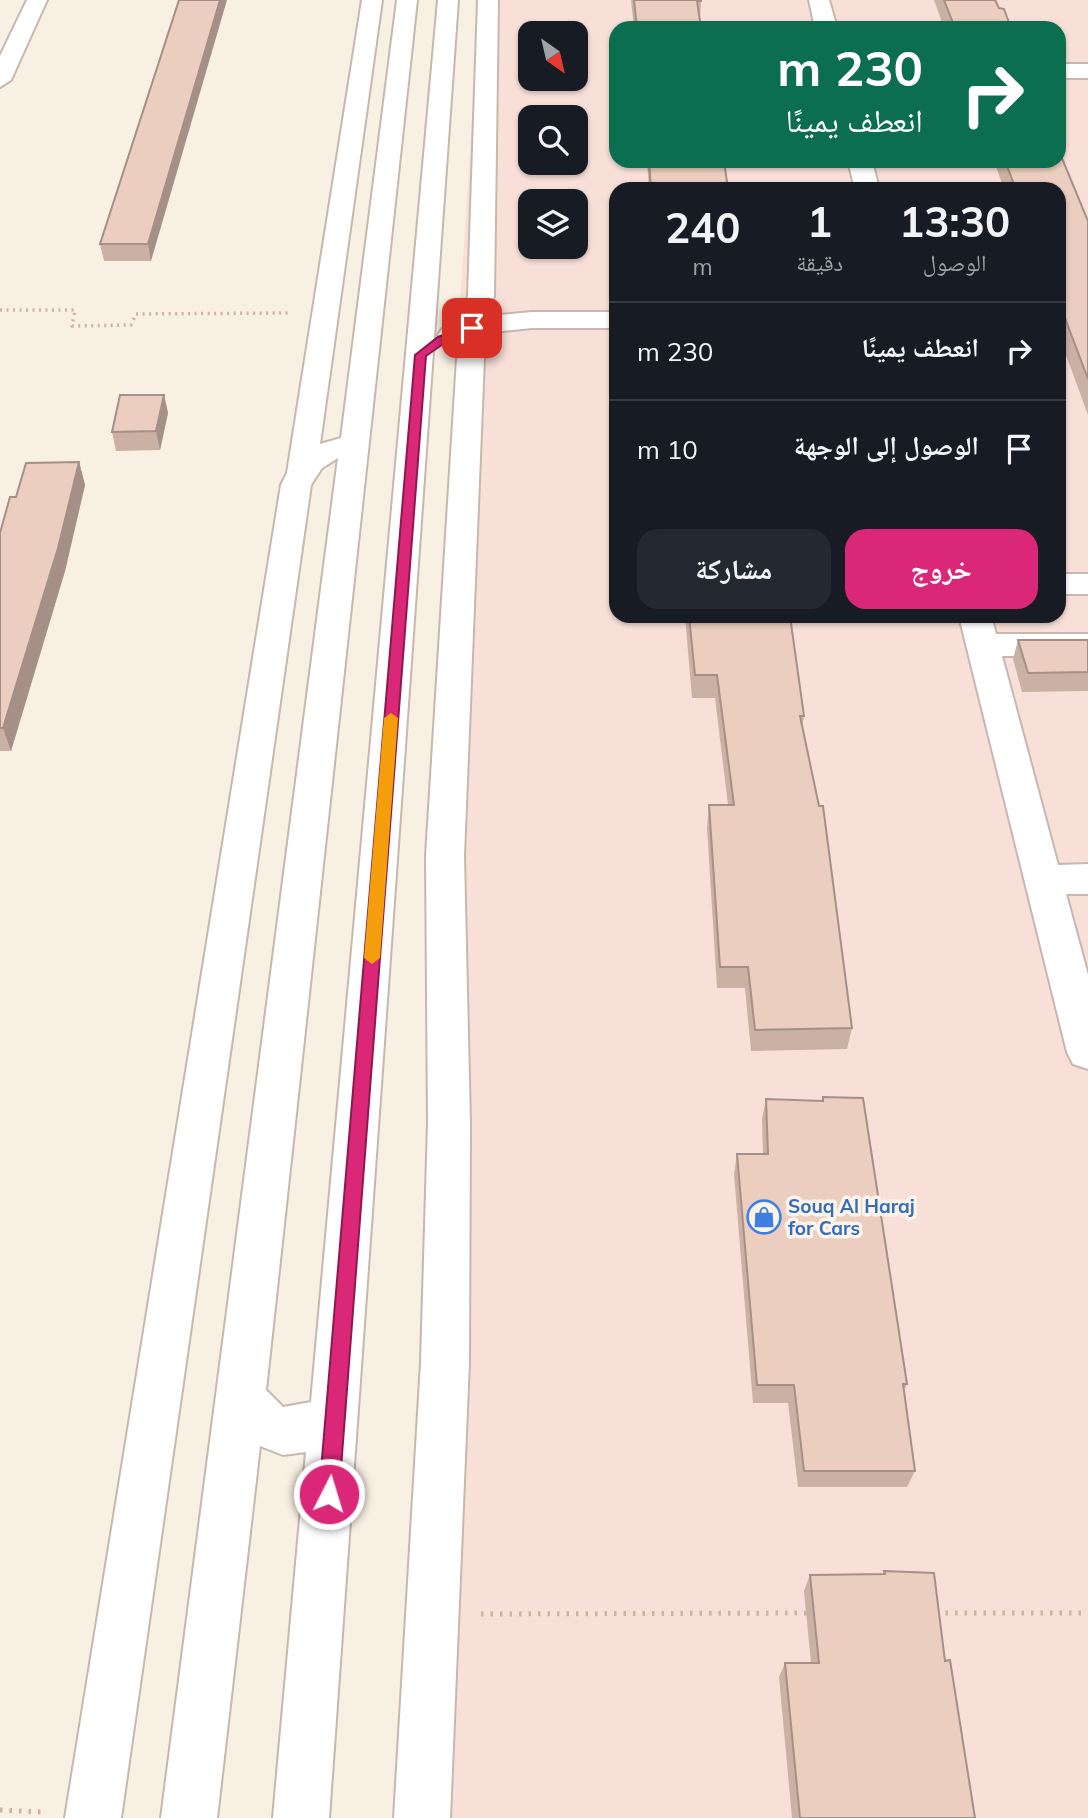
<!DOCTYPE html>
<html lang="ar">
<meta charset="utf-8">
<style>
:root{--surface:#171b24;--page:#242831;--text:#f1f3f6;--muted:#9ea1a6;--line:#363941;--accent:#db2777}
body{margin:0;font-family:Mulish,"Noto Naskh Arabic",sans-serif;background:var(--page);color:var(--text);direction:rtl;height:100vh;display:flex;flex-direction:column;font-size:26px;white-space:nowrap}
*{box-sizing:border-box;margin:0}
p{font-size:23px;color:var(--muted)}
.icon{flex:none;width:38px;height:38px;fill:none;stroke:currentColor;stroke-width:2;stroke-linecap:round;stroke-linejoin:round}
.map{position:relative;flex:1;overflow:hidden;direction:ltr}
.side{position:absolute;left:609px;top:182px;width:457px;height:441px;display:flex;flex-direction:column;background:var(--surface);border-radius:21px;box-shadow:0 2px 5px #0004;direction:rtl}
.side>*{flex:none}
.hud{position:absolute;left:609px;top:21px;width:457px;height:147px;border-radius:21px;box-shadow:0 2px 5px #0004;direction:rtl;background:#0b6e4f;color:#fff;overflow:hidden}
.needle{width:46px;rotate:146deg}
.buttons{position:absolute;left:518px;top:21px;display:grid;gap:14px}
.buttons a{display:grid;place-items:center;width:70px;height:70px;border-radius:14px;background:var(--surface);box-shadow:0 2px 5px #0004;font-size:35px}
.pin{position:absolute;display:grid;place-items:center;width:60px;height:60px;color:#fff;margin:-30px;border-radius:14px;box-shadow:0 4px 10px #0006}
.me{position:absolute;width:77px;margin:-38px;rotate:5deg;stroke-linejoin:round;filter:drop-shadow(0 0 5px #0008)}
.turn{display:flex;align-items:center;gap:24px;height:147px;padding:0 28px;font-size:32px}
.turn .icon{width:91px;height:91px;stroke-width:2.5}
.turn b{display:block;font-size:49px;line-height:60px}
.eta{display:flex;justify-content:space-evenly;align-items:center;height:119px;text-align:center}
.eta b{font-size:42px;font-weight:700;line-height:49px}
.cta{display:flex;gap:14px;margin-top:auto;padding:14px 28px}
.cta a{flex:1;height:80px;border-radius:21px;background:var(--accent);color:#fff;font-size:28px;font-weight:700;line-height:80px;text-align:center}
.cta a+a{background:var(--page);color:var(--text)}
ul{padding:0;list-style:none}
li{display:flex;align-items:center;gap:21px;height:98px;padding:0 28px;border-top:2px solid var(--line)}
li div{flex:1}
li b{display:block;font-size:26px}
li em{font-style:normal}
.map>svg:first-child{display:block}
.commercial{fill:#f8e0d9;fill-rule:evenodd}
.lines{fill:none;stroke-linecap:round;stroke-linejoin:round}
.minor-casing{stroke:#c8b7ac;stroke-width:4}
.path-far1{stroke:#cfb1a2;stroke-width:3.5;stroke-dasharray:2 4.5;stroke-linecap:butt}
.path{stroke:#cfb1a2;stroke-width:5;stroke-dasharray:2.5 7;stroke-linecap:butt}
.minor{fill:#fff;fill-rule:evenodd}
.wall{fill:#cab1a4}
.shaded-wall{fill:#a49086}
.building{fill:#ebcebf;stroke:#a49086;stroke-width:2}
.route{fill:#db2777;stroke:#8e194d;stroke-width:2}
.slow{fill:#f59e0b}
.labels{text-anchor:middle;stroke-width:7;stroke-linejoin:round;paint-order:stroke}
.shop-label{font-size:19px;font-weight:bold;fill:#366cbe;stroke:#fcf4e9;text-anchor:start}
</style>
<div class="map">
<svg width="1088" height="1818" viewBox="0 0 1088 1818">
<rect width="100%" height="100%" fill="#f9f0e4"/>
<path class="commercial" d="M480,0h608v1818h-661l32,-1499zM616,28h443v133h-443zM530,33h46v46h-46zM530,117h46v46h-46zM616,189h443v427h-443zM530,201h46v46h-46z"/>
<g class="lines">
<defs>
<g id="minor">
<polygon points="27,0 47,0 11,80 0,87 0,56"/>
<polygon points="362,0 382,0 320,444 341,438 397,0 417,0 266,1390 283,1407 311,1402 438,0 458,0 329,1818 273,1818 306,1452 283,1455 260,1446 217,1818 161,1818 338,458 322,468 311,485 121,1818 65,1818 281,485 287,473"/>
<polygon points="478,0 498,0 494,296 489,316 532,312 616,312 616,328 532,328 485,333 464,856 470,1123 469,1362 450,1818 394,1818 421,1362 428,1123 426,856 458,342 442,341 438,335 442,329 460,323 468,296"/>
<polygon points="809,0 829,0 837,28 815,28"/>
<rect x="1059" y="64" width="29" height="14"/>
<polygon points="848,161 872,161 879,189 855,189"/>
<rect x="1059" y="574" width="29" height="20"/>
<polygon points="959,616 991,616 996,634 1088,634 1088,656 1002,656 1058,865 1088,864 1088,894 1066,894 1088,975 1088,1069 1073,1064 1067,1052"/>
</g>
</defs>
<use href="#minor" class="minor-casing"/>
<polyline class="path-far1" points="0,310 75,310 72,326 131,325 136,314 289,313"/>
<g class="path">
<polyline points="936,1613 1088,1613"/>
<polyline points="481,1614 811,1613"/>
<polyline points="0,1810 41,1812"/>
</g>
<use href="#minor" class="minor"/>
</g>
<g class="wall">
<polygon points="179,0 151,261 104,261 100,244"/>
<polygon points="631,0 701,0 700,19 701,28 634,28"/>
<polygon points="934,0 995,0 999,8 1011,28 944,28"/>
<polygon points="647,161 724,161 728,189 649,189"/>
<polygon points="994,161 1059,161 1088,221 1088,415 1059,336 1059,189 1004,189"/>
<polygon points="164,395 168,413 160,450 116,451 112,432"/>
<polygon points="79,462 85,485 65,571 11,751 0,751 0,533 16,497"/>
<polygon points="685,616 790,616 804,716 802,727 852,1028 847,1049 751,1051 745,988 717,988 707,828 709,805 728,805 715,698 692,698"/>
<polygon points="1018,640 1088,640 1088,691 1022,692 1013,659"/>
<polygon points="823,1097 907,1384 904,1391 915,1471 907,1487 798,1487 788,1403 753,1403 734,1174 737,1154 763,1154 762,1119 766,1099 822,1101"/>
<polygon points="884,1571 945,1661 975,1818 792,1818 779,1677 785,1663 811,1663 804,1591 810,1575 883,1574"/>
</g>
<g class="shaded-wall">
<polygon points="220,0 227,0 151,261 148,244"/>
<polygon points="164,395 168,413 160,450 156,431"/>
<polygon points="79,462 85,485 65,571 11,751 3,728"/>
</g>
<g class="building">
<polygon points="179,0 220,0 148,244 100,244"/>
<polygon points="634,0 701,0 701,1 697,1 701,28 637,28"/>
<polygon points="944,0 995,0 999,8 1004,9 1011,28 955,28"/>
<polygon points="1059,151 1088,221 1088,379 1059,302 1059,189 1016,189 1005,161 1059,161"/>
<polygon points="649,161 724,161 728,189 651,189"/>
<polygon points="120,395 164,395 156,431 112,432"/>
<polygon points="79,462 58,548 3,728 0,728 0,533 10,497 16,497 26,463"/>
<polygon points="689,616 790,616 804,716 800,716 819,806 823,806 852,1028 755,1030 748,967 720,967 709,805 734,805 717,675 695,675"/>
<polygon points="1018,640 1088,640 1088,672 1028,673"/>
<polygon points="823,1097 863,1098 907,1384 903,1384 915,1471 804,1471 794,1385 757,1385 737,1154 768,1154 766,1099 823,1101"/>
<polygon points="884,1571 934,1573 945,1661 950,1660 975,1818 800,1818 785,1663 819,1663 810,1575 885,1574"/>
</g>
<polygon class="route" points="468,326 477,328 446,342 426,356 339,1494 336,1502 329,1505 322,1502 319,1494 415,355 438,337"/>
<polygon class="slow" points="391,713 398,718 380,958 372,964 364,958 384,718"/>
<defs>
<symbol id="shop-ring" viewBox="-11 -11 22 22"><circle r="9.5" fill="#fcf4e9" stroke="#3f7fe0" stroke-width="1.5"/><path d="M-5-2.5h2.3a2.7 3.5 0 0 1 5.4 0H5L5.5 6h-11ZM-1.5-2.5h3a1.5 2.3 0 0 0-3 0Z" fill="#3f7fe0"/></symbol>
</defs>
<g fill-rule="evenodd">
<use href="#shop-ring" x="745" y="1198" width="38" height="38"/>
</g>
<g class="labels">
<g class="shop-label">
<text x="788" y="1213">Souq Al Haraj<tspan x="788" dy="22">for Cars</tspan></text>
</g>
</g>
</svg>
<div class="buttons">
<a><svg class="needle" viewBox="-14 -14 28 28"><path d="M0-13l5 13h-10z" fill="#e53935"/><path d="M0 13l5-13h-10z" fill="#9ea1a6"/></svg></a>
<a><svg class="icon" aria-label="search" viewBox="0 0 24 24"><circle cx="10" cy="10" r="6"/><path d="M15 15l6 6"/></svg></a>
<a><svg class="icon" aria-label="layers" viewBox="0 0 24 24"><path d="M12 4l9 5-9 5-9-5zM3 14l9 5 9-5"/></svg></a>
</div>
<div class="pin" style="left:472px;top:328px;background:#d93025"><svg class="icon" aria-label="arrive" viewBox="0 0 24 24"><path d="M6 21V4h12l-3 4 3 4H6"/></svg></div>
<svg class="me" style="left:329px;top:1494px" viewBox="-20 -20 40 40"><circle r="17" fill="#db2777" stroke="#fff" stroke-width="3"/><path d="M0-11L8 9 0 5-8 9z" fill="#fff"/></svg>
<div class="hud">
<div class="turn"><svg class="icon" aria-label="right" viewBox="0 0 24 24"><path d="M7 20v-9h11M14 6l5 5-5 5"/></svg><div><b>230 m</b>انعطف يمينًا</div></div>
</div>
<section class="side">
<div class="eta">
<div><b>13:30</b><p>الوصول</p></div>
<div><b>1</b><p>دقيقة</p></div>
<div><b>240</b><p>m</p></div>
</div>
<ul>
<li><svg class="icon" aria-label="right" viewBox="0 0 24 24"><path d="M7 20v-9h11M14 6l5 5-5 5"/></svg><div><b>انعطف يمينًا</b></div><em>230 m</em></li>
<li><svg class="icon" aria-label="arrive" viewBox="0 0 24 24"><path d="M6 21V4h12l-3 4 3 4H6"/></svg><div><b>الوصول إلى الوجهة</b></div><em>10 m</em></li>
</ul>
<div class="cta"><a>خروج</a><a>مشاركة</a></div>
</section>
</div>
